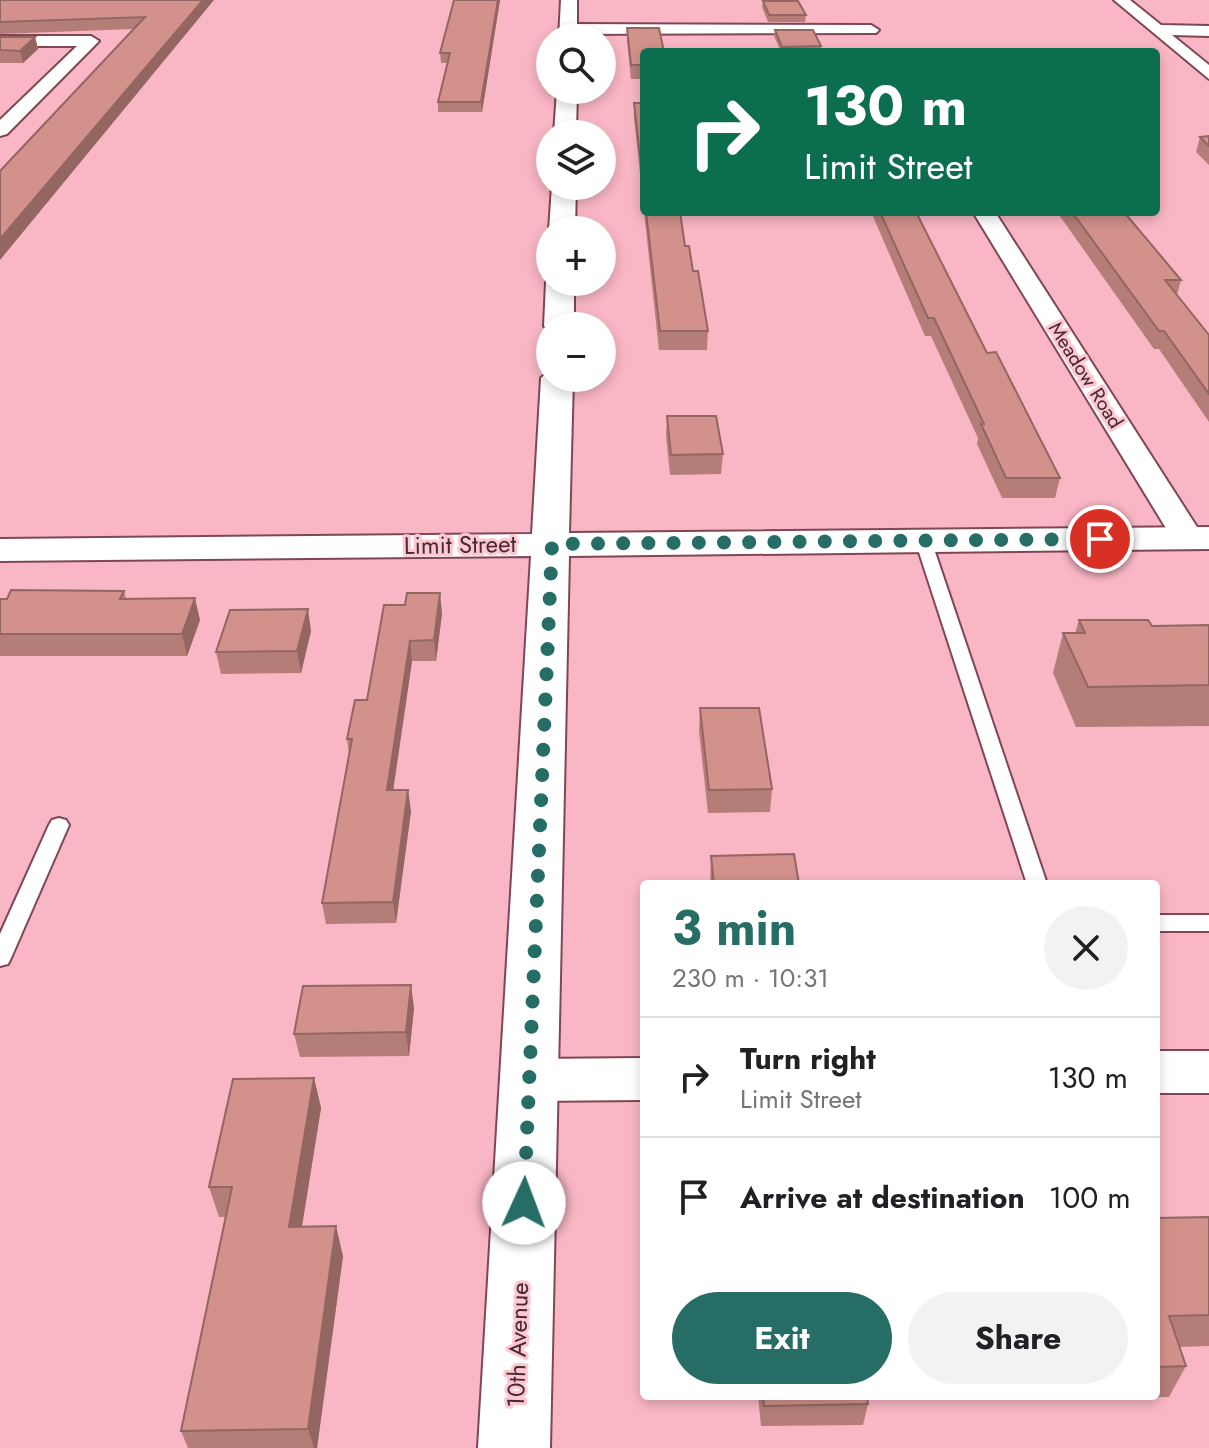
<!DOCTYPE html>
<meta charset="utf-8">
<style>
:root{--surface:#fff;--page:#f2f2f2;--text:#202124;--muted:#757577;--line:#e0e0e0;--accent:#256d65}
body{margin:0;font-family:Jost,sans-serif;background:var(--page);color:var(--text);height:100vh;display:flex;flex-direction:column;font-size:30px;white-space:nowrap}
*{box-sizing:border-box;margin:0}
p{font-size:26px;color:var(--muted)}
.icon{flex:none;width:44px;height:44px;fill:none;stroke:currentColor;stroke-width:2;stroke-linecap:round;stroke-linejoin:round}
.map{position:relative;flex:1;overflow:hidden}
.panel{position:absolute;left:640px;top:880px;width:520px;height:520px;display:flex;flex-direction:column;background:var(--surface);border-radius:8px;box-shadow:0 4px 12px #0003}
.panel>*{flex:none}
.banner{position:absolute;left:640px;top:48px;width:520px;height:168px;border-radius:8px;box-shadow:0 4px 12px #0003;background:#0b6e4f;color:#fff;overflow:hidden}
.controls{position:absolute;left:536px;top:24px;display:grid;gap:16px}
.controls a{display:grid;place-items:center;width:80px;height:80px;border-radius:50%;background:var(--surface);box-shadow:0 4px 12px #0003;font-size:40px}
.pin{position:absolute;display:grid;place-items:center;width:68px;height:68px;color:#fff;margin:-34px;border:4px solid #fff;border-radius:50%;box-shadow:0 2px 8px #0007}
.me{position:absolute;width:88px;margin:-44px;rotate:2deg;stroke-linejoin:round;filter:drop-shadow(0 0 6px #0008)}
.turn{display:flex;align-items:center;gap:28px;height:168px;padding:0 32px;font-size:36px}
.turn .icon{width:104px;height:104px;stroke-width:2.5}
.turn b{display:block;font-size:56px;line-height:68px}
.round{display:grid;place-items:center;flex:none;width:84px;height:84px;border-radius:42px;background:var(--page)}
.summary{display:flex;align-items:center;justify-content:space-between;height:136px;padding:0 32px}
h1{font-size:48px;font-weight:700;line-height:60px;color:var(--accent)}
.action{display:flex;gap:16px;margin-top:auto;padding:16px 32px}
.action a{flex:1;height:92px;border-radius:48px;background:var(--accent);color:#fff;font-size:32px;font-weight:700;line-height:92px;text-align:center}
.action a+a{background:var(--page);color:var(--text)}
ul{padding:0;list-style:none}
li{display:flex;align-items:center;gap:24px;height:120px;padding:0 32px;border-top:2px solid var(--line)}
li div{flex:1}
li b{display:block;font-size:30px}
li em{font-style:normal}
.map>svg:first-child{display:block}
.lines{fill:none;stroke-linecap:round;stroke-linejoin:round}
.lane-casing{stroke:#7f4654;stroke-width:4}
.street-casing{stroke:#7f4654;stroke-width:4}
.secondary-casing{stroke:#7f4654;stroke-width:4}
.lane{fill:#fff;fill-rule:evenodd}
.street{fill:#fff;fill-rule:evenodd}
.secondary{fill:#fff;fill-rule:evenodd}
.wall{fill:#b57d78}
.shaded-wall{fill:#936661}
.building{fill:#d2918b;stroke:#936661;stroke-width:2}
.route{stroke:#256d65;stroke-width:14;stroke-dasharray:0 25.2}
.labels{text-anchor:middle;stroke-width:6;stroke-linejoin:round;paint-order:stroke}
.far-street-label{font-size:20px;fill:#452b31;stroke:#fec7d2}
.street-label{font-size:24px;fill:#452b31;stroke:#fec7d2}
</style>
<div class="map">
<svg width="1209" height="1448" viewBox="0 0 1209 1448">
<rect width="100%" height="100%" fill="#f9b6c4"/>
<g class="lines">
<defs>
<g id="lane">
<polygon points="923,535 931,540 1047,884 1027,884 915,540"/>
<polygon points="59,818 66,820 69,825 11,958 8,964 0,966 0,934 49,825 52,820"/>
<rect x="1156" y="915" width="53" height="16"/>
</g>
<g id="street">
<polygon points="1114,0 1130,0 1161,25 1209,26 1209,36 1172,35 1209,65 1209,79"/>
<polygon points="871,25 879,30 876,33 569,34 561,29 569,24"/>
<polygon points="0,36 91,36 99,41 7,134 0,136 0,120 77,46 0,46"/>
<polygon points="973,212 995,212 1204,538 1199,545 1188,548 1177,545 1172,538"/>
<rect x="1156" y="1051" width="53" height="42"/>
<polygon points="644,1058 644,1100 530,1101 512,1095 505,1080 512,1065 530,1059"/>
</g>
<g id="secondary">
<polygon points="561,0 577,0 577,38 559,38"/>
<polygon points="557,90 577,90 576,134 554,134"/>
<polygon points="552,186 576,186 575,230 549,230"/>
<polygon points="550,277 550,282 574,282 574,326 550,326 550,332 544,326 546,282"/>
<polygon points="550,370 550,378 573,378 569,533 1209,527 1209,549 569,556 550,1448 478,1448 531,556 0,561 0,539 532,534 541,378"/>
</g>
</defs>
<use href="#lane" class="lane-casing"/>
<use href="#street" class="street-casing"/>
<use href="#secondary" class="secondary-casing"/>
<use href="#lane" class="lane"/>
<use href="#street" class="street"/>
<use href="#secondary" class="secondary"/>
</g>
<g class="wall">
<polygon points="0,0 214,0 133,29 0,34"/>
<polygon points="454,0 500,0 482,112 438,112 438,102 447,63 441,63 440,53"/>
<polygon points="763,1 806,15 805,22 768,22 762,7"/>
<polygon points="627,28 644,52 644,79 631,79 627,41"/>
<polygon points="775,30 821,46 821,52 781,52 774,36"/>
<polygon points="0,37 35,37 38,49 23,63 0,63"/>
<polygon points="634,103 644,103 644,211 634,117"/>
<polygon points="1209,136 1209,165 1196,152 1200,137"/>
<polygon points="644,212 680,212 685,246 693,271 708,331 707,350 659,350"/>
<polygon points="871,212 916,212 987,353 1060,478 1055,498 1002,498 977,444 978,438 931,336 925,336"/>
<polygon points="1057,212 1124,212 1181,280 1177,295 1209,335 1209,422 1159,349 1154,349"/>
<polygon points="667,416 723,454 721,474 670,475 666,436"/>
<polygon points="124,591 126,599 200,620 187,656 0,656 0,599"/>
<polygon points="405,605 442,613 436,661 412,661 393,790 411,811 396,923 326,924 322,903 349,753 347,739 367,700"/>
<polygon points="1079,620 1152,626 1209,625 1209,726 1076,727 1053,673 1063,633 1075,633"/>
<polygon points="311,631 301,673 221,674 216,652"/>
<polygon points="700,708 772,789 770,812 708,813 699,731"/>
<polygon points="711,856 799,884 710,884"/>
<polygon points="414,1008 409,1056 300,1057 294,1034"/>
<polygon points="314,1078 321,1108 302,1227 343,1256 317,1448 188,1448 181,1431 225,1217 219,1217 209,1187"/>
<polygon points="1209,1217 1209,1346 1180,1347 1186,1366 1169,1397 1087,1398 1087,1396 1156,1396 1156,1218"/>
<polygon points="758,1396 867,1396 868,1404 863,1425 761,1426"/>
</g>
<g class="shaded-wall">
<polygon points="203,0 214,0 0,260 0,239"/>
<polygon points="498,0 500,0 482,112 481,102"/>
<polygon points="35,37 38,49 23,63 20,51"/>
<polygon points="440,593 442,613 436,661 434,640"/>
<polygon points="195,598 200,620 187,656 182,634"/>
<polygon points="308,609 311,631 301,673 297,651"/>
<polygon points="410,641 412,661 390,812 387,790"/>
<polygon points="408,790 411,811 396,923 393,902"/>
<polygon points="411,985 414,1008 409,1056 406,1032"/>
<polygon points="314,1078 321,1108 297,1256 289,1227"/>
<polygon points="336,1226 343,1256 317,1448 314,1448 308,1429"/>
</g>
<g class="building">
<polygon points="0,0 203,0 0,239 0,171 145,17 0,22"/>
<polygon points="454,0 498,0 481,102 438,102 450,53 440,53"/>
<polygon points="763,1 798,1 806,15 769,15"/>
<polygon points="627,28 659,28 664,52 644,52 644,65 631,65"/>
<polygon points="775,30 813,30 821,46 782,47"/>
<polygon points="0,37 35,37 20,51 0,50"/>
<polygon points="634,103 644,103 644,192"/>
<polygon points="1209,136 1209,146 1200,137"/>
<polygon points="646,212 680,212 685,246 689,246 693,271 698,271 708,331 660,331"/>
<polygon points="880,212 916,212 987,353 996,352 1060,478 1006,478 981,424 984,424 934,318 928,318"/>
<polygon points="1072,212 1124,212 1181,280 1165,280 1209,335 1209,394 1164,331 1159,331"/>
<polygon points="667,416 716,416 723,454 671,455"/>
<polygon points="11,590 124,591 120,599 195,598 182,634 0,634 0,599 7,599"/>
<polygon points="407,593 440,593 434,640 410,641 387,790 408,790 393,902 322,903 352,739 347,739 355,700 367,700 384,605 405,605"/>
<polygon points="308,609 297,651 216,652 230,610"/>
<polygon points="1079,620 1148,620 1152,626 1209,625 1209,685 1088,687 1063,633 1085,633"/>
<polygon points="700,708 759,708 772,789 709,790"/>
<polygon points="794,854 799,884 714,884 711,856"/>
<polygon points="411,985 406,1032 294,1034 303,986"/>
<polygon points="314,1078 289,1227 336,1226 308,1429 181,1431 232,1187 209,1187 233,1079"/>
<polygon points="1209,1217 1209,1315 1169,1316 1186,1366 1156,1367 1156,1218"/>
<polygon points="763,1396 867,1396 868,1404 764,1406"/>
</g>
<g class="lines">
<polyline class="route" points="524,1203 552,544 1100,539"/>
</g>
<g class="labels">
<g class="far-street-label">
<text transform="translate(1086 375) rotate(58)" y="7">Meadow Road</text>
</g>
<g class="street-label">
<text transform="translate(460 545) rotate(-1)" y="8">Limit Street</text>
<text transform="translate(518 1345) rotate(-88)" y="8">10th Avenue</text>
</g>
</g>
</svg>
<div class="controls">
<a><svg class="icon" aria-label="search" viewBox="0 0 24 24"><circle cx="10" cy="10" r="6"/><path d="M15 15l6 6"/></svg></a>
<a><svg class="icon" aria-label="layers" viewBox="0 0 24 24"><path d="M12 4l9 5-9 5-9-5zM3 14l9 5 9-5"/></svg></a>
<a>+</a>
<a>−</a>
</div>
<div class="pin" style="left:1100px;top:539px;background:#d93025"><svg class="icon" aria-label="arrive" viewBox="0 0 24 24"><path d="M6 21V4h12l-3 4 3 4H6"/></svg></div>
<svg class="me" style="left:524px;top:1203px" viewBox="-20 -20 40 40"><circle r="19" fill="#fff"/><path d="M0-13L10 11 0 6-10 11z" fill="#256d65"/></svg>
<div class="banner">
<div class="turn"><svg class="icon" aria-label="right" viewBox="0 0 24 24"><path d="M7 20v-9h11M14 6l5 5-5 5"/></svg><div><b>130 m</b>Limit Street</div></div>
</div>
<section class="panel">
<div class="summary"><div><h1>3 min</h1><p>230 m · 10:31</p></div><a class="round"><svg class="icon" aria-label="close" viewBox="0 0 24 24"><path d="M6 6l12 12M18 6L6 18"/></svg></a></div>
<ul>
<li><svg class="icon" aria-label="right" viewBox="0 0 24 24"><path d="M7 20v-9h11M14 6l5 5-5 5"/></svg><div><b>Turn right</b><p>Limit Street</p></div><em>130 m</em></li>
<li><svg class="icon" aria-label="arrive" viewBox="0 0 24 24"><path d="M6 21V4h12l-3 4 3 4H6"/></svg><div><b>Arrive at destination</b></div><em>100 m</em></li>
</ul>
<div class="action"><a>Exit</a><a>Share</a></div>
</section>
</div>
